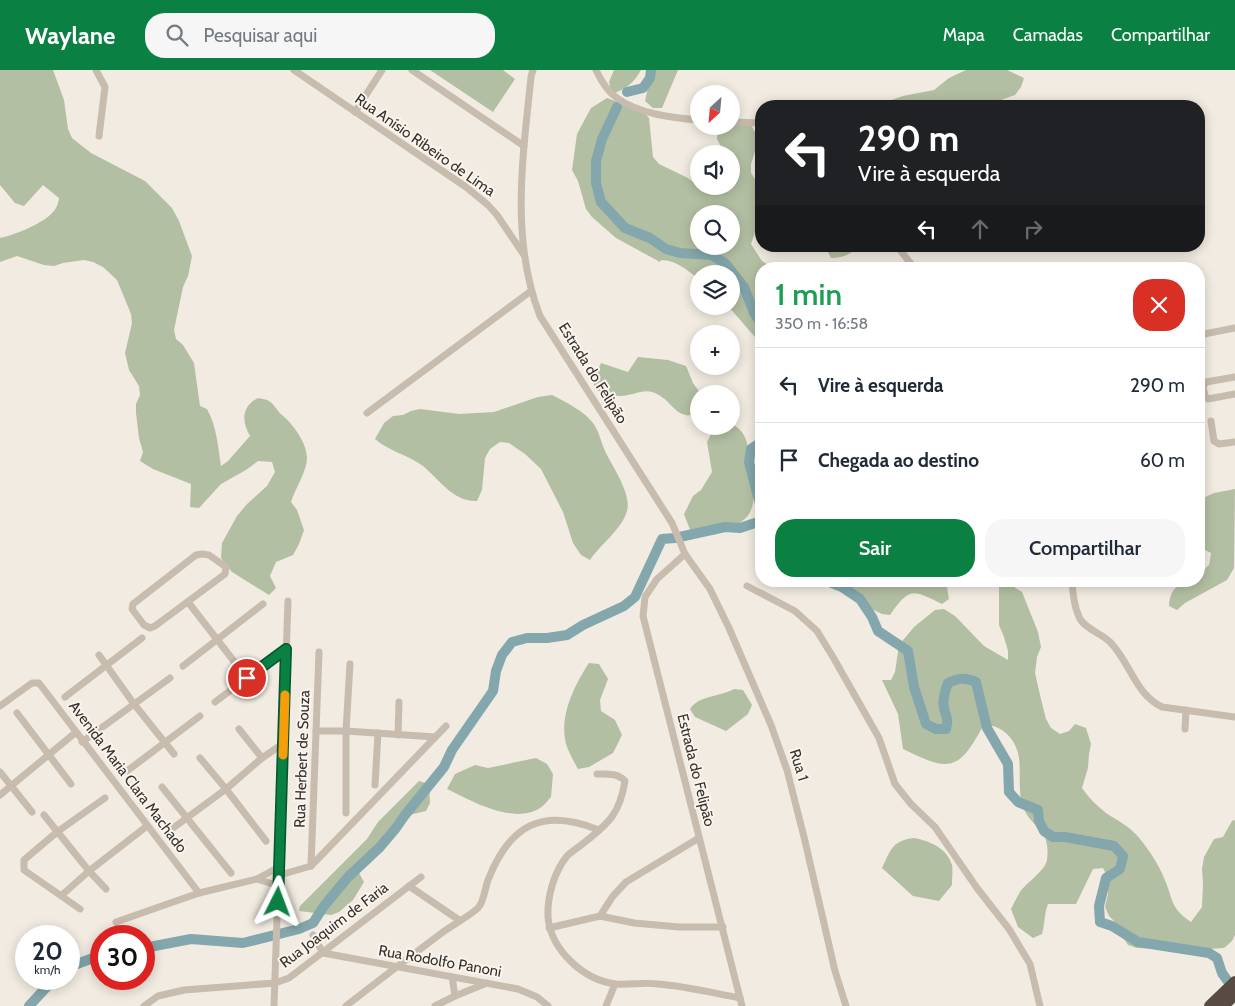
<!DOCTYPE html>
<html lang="pt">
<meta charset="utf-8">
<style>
:root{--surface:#fff;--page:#f6f6f7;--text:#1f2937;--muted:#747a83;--line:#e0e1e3;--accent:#0b8043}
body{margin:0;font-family:Cabin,sans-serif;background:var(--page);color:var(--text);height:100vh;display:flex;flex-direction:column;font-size:19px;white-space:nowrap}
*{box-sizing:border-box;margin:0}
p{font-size:16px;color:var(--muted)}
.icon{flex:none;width:28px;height:28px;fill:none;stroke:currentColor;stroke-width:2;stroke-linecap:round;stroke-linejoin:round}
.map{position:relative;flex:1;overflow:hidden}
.sheet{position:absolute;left:755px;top:192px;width:450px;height:325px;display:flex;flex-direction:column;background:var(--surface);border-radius:20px;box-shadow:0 2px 12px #0003}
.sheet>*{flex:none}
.top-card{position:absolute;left:755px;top:30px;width:450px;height:152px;border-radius:20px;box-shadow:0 2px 12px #0003;background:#202124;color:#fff;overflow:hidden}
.needle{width:32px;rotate:206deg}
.controls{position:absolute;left:690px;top:15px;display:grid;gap:10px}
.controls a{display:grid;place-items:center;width:50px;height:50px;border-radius:50%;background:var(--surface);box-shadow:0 2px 12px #0003;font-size:25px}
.speed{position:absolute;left:15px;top:855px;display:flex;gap:10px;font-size:25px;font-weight:700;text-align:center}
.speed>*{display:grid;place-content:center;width:65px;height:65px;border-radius:50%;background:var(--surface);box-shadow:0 2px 12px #0003;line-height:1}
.speed small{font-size:12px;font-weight:400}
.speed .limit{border:8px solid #d22;background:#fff;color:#111}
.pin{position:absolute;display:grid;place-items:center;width:42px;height:42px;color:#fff;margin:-21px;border:2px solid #fff;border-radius:50%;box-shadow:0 1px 5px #0007}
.me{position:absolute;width:55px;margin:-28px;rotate:3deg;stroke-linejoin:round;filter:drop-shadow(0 0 4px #0008)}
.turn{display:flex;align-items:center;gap:18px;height:105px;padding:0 20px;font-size:22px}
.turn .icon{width:65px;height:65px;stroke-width:2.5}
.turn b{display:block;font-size:35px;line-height:42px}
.lanes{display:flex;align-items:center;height:48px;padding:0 20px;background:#0003;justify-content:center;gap:25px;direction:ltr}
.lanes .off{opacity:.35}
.round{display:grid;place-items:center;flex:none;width:52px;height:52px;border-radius:20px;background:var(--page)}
.overview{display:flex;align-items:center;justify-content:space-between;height:85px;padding:0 20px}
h1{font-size:30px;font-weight:600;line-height:38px;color:#1e9e55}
.primary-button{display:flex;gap:10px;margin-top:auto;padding:10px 20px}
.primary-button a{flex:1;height:58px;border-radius:20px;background:var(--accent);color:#fff;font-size:20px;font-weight:600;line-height:58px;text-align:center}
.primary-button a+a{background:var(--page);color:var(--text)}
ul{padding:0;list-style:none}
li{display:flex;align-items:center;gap:15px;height:75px;padding:0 20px;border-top:1px solid var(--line)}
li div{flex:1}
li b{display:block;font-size:19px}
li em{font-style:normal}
header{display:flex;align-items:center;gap:30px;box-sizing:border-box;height:70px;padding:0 25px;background:var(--accent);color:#fff}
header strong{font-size:24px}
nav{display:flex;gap:28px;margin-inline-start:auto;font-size:18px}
.search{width:350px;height:45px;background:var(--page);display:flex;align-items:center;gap:12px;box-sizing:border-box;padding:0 18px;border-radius:20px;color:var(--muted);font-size:19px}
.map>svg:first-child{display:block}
.green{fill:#b3bfa2;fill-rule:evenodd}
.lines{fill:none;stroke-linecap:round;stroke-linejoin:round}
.river{stroke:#83a7ac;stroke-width:10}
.minor{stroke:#c8bcae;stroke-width:7}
.motorway{stroke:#584b43;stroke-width:12}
.route-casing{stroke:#07532c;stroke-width:12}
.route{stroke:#0b8043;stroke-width:9}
.slow{stroke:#f59e0b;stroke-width:9}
.labels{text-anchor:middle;stroke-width:4;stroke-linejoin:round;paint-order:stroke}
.street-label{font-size:15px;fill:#38302b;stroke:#f9f4ed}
</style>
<header>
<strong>Waylane</strong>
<div class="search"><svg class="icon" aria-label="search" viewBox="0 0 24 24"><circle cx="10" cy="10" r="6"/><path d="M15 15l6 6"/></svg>Pesquisar aqui</div>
<nav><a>Mapa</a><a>Camadas</a><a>Compartilhar</a></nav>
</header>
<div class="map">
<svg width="1235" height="936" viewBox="0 0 1235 936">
<rect width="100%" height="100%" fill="#f1ebe1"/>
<g class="green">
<path d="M0,0h53l11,30 4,29 4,9 19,15 54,28 27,27 7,13 13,35 -4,20 -5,11 -9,43 2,9 7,6 11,18 6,43 7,3c10,18 11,38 14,57l7,-5 22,-25c-9,-15 -8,-30 8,-38 4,1 8,1 11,3 6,4 8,10 13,14 11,9 25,28 25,43 0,13 -12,31 -16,44l6,8 7,20 -5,14 -6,11 -17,7 -6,14 6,12 -7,7 -37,-23 -11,-14 1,-15 15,-27 10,-12 20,-18 8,-14 -3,-10 -14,-1 -12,9 -25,14 -22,24 -9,-1 1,-23 -38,-15 -13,-8 3,-9 -4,-14 -3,-25v-9l4,-9 -1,-9 -10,-16 -4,-17 7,-30 -1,-9 -14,-34 -14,-13 -10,-5 -9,-2 -21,3 -9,3 -10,-1 -27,-9 -17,6v-24c12,-2 41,-14 50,-23 6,-5 8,-10 9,-17l-16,-13 -19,21 -9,-3 -15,-18z"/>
<polygon points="430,0 503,0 515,9 493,42"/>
<path d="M614,0h27c-7,13 -15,19 -29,24l-3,-12z"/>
<polygon points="655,0 678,0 662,38 653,38 645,31 649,13"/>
<polygon points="966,0 1007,0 1024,8 1021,17 1015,25 984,36 874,36 903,26 934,20 949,8"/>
<path d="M607,28l36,13 6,7 4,39 6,7 29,14 15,12 11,-4h17v-32h-6l-8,-15 1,-13h13v-11l20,10 5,9 1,11 -6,19v9l10,15v26l-10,30 11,17 12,8h-13v83l-2,-3 2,-5 -33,-38h3v-32h-32v5c-13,-9 -22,-19 -38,-19l-1,2 -44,-24 -24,-21 -6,-8 -8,-28 -6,-11 5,-36 14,-26zM699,144h32v32h-32z"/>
<path d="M828,176h30c-8,9 -15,12 -27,12l-4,-8z"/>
<path d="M638,287l30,3 18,6 7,17 8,11h-2v20c-26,7 -25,-15 -47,-22 -9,-3 -22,4 -31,4 -10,0 -18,-3 -27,-7v-9l7,-17 27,9z"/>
<path d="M552,325c14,7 32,16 41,28 6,8 8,19 12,28 7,15 27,43 22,60 -5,18 -27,34 -37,49l-9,-5 -8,-12 -10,-31 -22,-43 -16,-15 -16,-11 -9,-1 -10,7 -5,9 -3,32 -5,11c-24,1 -38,-22 -54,-35 -15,-11 -34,-15 -48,-27l9,-16 9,-7 10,-1 8,-4 9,-2 39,5 35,-2 44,-15z"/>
<path d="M731,354c21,8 17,33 19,51 1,11 6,24 1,35 -1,4 -6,9 -10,12 -17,15 -28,-8 -49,13l-8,-21 9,-18 8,-6 11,-18 -5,-30 8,-16h16z"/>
<path d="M1235,419l-1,79 -7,12 -42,23 -8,7 -8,-4c1,-19 11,-25 30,-25v-7l10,-9 2,-12 -12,-6v-47l15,-7z"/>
<path d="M838,511h41l6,3 11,-3h41l10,6 2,12 -7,5c-29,-14 -32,-18 -52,11l-8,-1 -31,-15z"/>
<path d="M1008,513l14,9 16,40 3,15 -4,10 -2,16 5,22 6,24 5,9 9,6 9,-3 6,-7 11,4 5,16 -2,10 -1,14 -6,20c7,10 15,18 24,25 12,8 25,14 34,26 9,11 19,26 24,39 10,22 5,29 27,44l11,-15 1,-23 -1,-15 2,-12 10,-18 9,-2 9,-16 3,-1v115l-3,6 -8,7 -31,2 -56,-2 -9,-3 -6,-9 -4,-11 -9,-9 -4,-9 3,-13 -1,-18 -4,-8 -10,1 -17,35h-28c-4,10 -3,20 -6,30l-9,4 -15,-11 -7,-18c3,-6 6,-12 9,-17 7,-10 25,-21 27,-32 4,-34 -15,-30 -24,-53 -6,-16 -1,-39 -5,-54 -4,-16 -19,-30 -35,-27 -25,47 -35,45 -80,23l-5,-35 -16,-34h9l4,-8 4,-27 15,-18 21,-17 9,-1 11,7 29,30 24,14v-9l-4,-14 -5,-12v-40z"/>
<path d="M589,593l10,1 9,15 -8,21 1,11 14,9 7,15 -9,18 -24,14 -11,2c-4,-7 -9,-16 -12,-25 -7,-28 8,-58 23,-81z"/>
<path d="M734,619l9,1 9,15 -4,9 -22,17 -31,-14 -5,-8c9,-14 30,-12 44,-20z"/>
<path d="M536,688l11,6 6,10 -2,23c-3,3 -7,9 -11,11 -27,17 -68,-7 -93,-19l8,-15 20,-9 13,3z"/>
<polygon points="419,711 429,714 430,733 426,741 409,745 390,766 374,776 359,803 364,812 353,830 339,842 331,845 299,841 300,836 367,769 378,752"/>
<path d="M914,768c16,3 33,10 38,27 1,5 0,14 0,20l-13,16 -26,-5 -31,-28c9,-19 10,-27 32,-30z"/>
</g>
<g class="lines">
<g class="river">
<polyline points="627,22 643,18 650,8 651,0"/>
<polyline points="617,37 602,69 596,91 596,113 601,132 625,158 650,168 666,179 680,183 711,185 725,193 744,217 754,243 761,253"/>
<polyline points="761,377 757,375 751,379 749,392 761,438"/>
<path d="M827,511l15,6 18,12 12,18 6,14 30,20 6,36 12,37 10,5h10c3,-11 0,-11 -2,-21 -2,-8 1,-17 4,-25 11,-5 17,-6 28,-1l11,46 21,36 1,28 9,10 20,8 1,11 5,10 9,6h12l49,9 9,10 -3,13 -14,9 -7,28 1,16 12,4 26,16 71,11 8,5 5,15 13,18"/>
<polyline points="144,878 191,869 243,873 299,859 313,853 324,836 348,807 380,777 396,758 405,745 444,697 452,680 493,621 496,601 502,585 512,572 527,568 547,568 567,565 583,555 624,536 635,527 662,469 675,468 725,457 740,458 761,451"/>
<polyline points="69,897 101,885"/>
<polyline points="29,936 54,909"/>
</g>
<g class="minor">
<polyline points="96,0 105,17 99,66"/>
<polyline points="294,0 466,117 488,135 497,145 524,185"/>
<polyline points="412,0 524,76"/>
<path d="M533,0l-2,7c-8,79 -21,162 9,239l132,207 13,31 25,35 19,39 42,97 16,45 18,71 30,130 11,35"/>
<path d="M596,0c5,11 11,21 21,28 22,16 56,20 82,22"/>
<polyline points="355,42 382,0"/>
<polyline points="731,52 761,53"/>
<polyline points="897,176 915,199"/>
<polyline points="1199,265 1235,258"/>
<polyline points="1235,307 1206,312 1203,317 1205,326 1208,329 1235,324"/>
<polyline points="367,343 531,221"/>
<polyline points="1211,351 1214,371 1219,374 1235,372"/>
<polygon points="202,484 209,485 226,497 225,504 155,556 150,558 144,555 132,539 133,534 196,485"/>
<polyline points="685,484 657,509 645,527 643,546 742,936"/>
<path d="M1072,511c1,13 2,26 8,38 7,11 21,14 30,23 20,20 25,52 52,65l73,10"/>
<polyline points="747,516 795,541 817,561 833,587 879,668 895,714 911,734 935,757 977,818 1009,859 1030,894 1040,936"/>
<polyline points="188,532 247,608"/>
<polyline points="99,585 134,634 174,684"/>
<polyline points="183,596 263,534"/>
<polyline points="65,627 142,568"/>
<polyline points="215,632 286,579"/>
<polyline points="0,636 32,613 39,613 199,823"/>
<polyline points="17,643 71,714"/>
<polyline points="239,659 262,688"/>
<polyline points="1185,659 1186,640"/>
<polyline points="316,661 346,661 435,667"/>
<polyline points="398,665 399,632"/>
<polyline points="82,672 170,608"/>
<polyline points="200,688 226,719 266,771"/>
<polyline points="127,701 200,646"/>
<polyline points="0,702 32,742"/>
<path d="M597,704c10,0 21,-1 28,7 -5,32 -16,42 -40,61 -6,5 -13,9 -18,14 -13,16 -20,41 -19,61 3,33 35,63 68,67 14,1 28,-2 42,0 27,2 55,9 82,14"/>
<polyline points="375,715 378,663"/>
<polyline points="162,717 231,803"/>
<polyline points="0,725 75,663"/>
<polyline points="346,743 346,661 350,594"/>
<polyline points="44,745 89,801 106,819"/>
<polyline points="169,761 226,719 262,688 284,673"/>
<polyline points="311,796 319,582"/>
<polyline points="280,805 311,796 446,656"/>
<polyline points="257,809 279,816"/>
<polyline points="409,816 459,850"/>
<polyline points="62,825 89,801 147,756"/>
<polyline points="80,839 24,800 24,790 57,762 105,728"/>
<polyline points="600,846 613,826 626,812 699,768"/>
<polyline points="116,852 199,823 257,809 279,797"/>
<polyline points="549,858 600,846 634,853 679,857 723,857"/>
<polyline points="313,865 323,883 518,919 537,927 548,936"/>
<polyline points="452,907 455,926"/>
<polyline points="144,936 158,926 184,920 275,913 289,908 421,807"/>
<polyline points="274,936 288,531"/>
<path d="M346,936c32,-25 65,-50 97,-74 11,-8 25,-15 35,-24 6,-6 7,-20 10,-28 22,-56 55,-73 111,-50"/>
<polyline points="435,936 455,926 487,913"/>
<polyline points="606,936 615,914"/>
</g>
<g class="motorway">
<polyline points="1210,936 1235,912"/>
<polyline points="1223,936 1235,924"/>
</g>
</g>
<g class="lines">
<defs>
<polyline id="route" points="247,608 286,579 278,832"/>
</defs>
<use href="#route" class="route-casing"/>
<use href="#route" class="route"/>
<polyline class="slow" points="283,685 285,625"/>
</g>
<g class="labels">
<g class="street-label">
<text transform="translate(425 75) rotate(35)" y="5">Rua Anísio Ribeiro de Lima</text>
<text transform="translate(593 303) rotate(58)" y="5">Estrada do Felipão</text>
<text transform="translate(302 689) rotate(-88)" y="5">Rua Herbert de Souza</text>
<text transform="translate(799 695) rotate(73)" y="5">Rua 1</text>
<text transform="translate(696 700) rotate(76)" y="5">Estrada do Felipão</text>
<text transform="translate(128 707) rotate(53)" y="5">Avenida Maria Clara Machado</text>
<text transform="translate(334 855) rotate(-37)" y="5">Rua Joaquim de Faria</text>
<text transform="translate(440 891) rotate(10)" y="5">Rua Rodolfo Panoni</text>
</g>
</g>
</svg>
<div class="controls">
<a><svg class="needle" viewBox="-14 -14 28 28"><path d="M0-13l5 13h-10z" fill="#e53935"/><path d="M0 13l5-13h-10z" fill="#747a83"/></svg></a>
<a><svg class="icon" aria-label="sound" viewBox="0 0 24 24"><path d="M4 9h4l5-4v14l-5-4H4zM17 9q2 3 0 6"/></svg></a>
<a><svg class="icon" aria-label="search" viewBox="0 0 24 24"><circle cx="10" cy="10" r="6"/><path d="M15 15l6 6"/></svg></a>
<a><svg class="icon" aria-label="layers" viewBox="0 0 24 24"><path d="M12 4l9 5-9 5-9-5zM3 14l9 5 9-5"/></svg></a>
<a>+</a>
<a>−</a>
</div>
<div class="speed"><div>20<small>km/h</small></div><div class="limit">30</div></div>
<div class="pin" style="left:247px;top:608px;background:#d93025"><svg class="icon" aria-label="arrive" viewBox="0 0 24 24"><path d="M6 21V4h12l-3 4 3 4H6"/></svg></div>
<svg class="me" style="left:278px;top:832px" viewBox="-20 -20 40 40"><path d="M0-17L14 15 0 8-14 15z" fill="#0b8043" stroke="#fff" stroke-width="4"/></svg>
<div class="top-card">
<div class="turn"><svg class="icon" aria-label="left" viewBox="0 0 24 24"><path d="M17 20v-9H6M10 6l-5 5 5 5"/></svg><div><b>290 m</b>Vire à esquerda</div></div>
<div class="lanes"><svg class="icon" aria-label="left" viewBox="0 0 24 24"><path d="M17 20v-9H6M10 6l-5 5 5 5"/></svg><svg class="icon off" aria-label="ahead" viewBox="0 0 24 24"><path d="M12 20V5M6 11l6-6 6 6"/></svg><svg class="icon off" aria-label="right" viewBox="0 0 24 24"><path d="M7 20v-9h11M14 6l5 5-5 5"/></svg></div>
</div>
<section class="sheet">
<div class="overview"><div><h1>1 min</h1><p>350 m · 16:58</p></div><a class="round" style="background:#d93025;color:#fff"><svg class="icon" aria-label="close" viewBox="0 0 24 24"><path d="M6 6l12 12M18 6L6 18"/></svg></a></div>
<ul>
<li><svg class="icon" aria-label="left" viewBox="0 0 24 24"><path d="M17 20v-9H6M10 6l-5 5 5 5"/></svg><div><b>Vire à esquerda</b></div><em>290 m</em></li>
<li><svg class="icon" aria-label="arrive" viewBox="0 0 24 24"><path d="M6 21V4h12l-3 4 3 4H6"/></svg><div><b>Chegada ao destino</b></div><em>60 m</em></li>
</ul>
<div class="primary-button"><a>Sair</a><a>Compartilhar</a></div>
</section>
</div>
